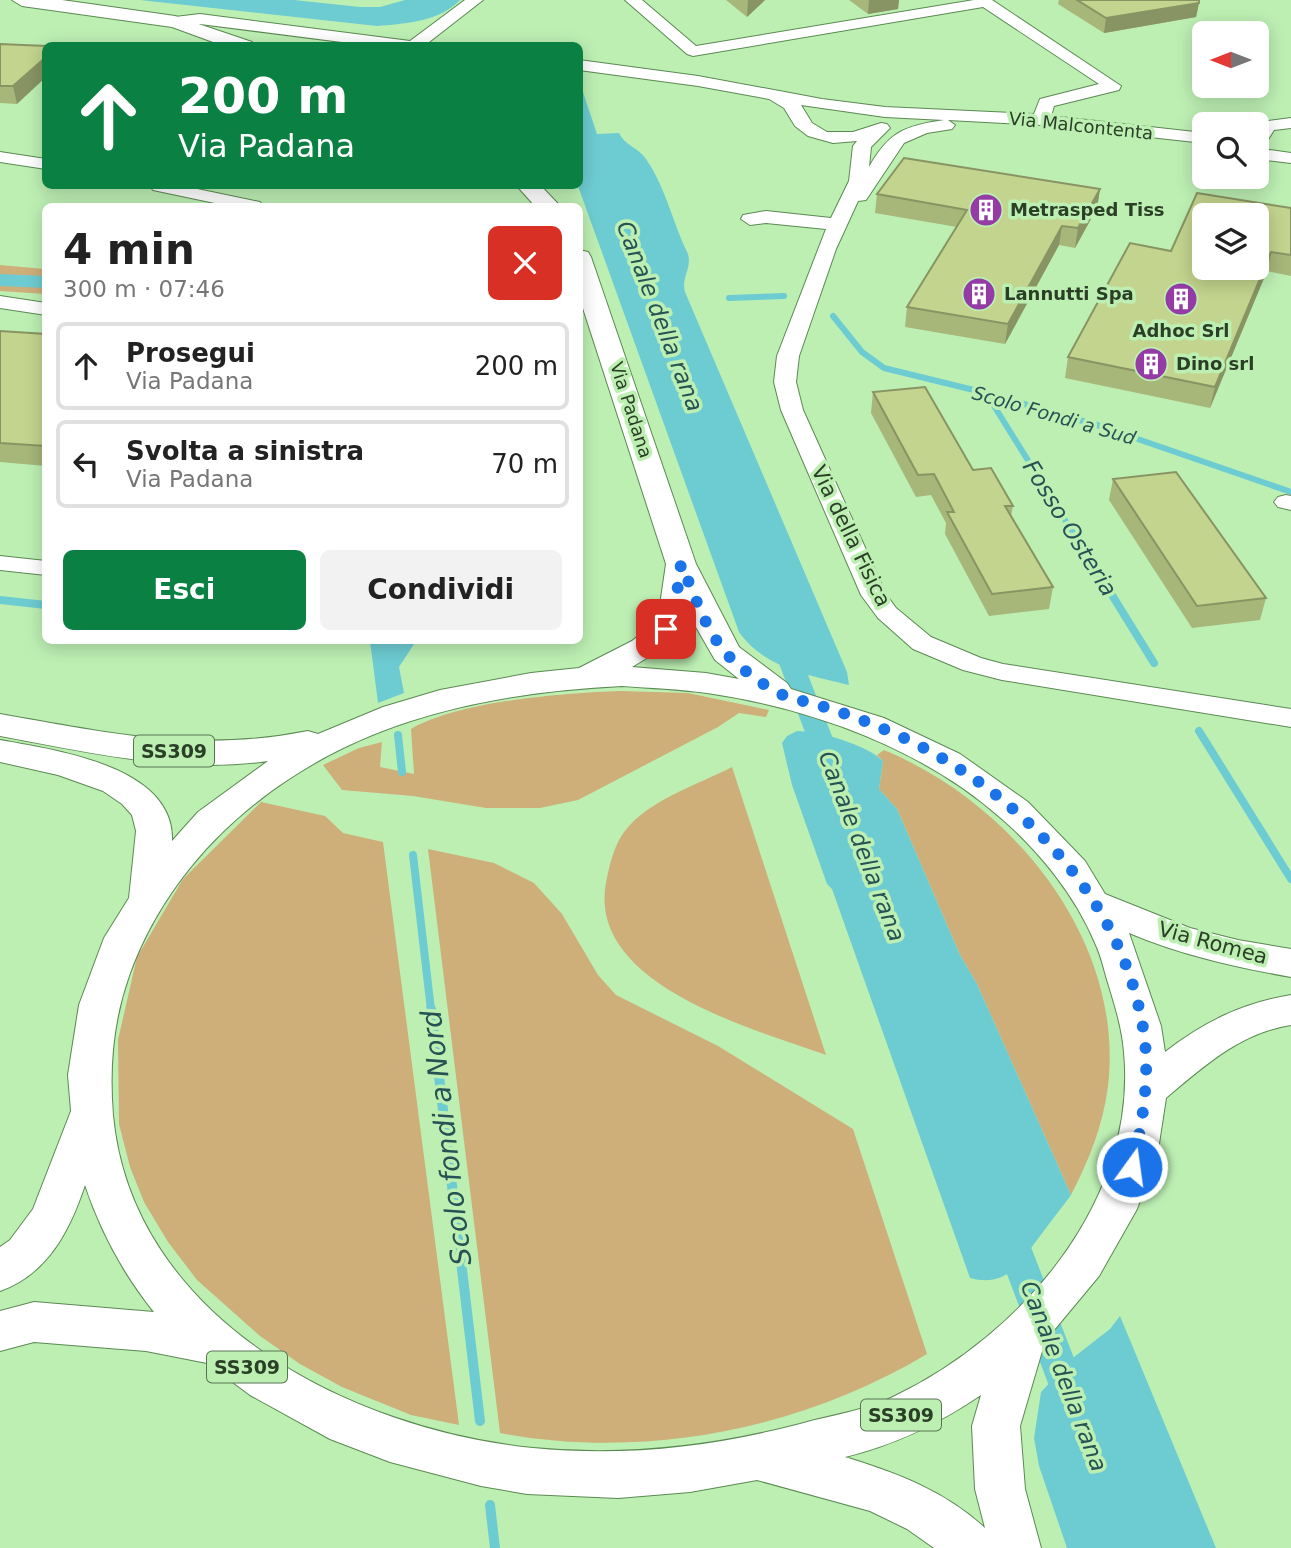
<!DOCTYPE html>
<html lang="it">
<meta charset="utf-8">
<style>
:root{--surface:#fff;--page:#f2f2f2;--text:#222;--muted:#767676;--line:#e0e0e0;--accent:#0b8043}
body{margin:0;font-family:"DejaVu Sans",sans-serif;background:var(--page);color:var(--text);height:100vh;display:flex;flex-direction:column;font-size:26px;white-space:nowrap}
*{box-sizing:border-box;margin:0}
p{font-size:23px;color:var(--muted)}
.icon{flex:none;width:38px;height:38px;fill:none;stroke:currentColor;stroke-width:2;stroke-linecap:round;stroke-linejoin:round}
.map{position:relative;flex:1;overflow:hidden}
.sheet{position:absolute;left:42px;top:203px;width:541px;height:441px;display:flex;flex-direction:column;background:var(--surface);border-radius:10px;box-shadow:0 4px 18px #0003}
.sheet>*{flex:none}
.top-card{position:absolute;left:42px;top:42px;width:541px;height:147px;border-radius:10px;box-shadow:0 4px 18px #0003;background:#0b8043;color:#fff;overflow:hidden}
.needle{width:46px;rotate:270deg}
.buttons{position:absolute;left:1192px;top:21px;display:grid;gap:14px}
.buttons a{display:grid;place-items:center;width:77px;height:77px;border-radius:10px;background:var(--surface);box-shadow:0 4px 18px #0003;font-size:35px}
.pin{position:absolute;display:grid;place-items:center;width:60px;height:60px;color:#fff;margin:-30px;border-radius:14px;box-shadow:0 4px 10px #0006}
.me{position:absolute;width:77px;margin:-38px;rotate:14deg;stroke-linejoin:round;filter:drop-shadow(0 0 5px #0008)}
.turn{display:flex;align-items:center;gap:24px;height:147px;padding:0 21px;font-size:32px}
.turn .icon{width:91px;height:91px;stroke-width:2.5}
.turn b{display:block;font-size:49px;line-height:60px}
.round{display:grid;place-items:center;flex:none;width:74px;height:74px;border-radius:10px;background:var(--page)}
.head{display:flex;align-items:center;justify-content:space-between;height:119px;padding:0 21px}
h1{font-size:42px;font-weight:700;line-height:52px}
.action{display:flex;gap:14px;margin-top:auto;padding:14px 21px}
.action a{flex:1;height:80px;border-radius:10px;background:var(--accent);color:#fff;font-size:28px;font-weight:700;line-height:80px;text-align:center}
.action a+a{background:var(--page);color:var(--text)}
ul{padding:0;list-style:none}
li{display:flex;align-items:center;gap:21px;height:88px;margin:0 14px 10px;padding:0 7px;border:4px solid var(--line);border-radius:10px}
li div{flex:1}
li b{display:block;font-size:26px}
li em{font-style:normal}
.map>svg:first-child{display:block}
.green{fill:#ceaf7a}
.water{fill:#6dccd2}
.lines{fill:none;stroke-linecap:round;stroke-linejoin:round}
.stream-far2{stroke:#6dccd2;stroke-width:6}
.stream-far1{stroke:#6dccd2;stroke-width:8}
.stream{stroke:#6dccd2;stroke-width:10}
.canal{fill:#6dccd2;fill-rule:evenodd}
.minor-casing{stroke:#5b8952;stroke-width:2}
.major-casing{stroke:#5b8952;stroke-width:2}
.minor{fill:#fff;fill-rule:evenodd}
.major{fill:#fff;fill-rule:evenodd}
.wall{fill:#a7b679}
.shaded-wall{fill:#889463}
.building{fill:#c2d48d;stroke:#889463;stroke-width:2;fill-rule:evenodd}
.route{stroke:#1a73e8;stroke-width:12;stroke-dasharray:0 21.6}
.labels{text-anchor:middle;stroke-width:7;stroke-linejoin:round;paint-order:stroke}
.far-street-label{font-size:18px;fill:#2b3f27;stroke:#bdefb3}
.far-poi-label{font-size:18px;font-weight:bold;fill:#2b3f27;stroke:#bdefb3;text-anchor:start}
.far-water-label{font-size:19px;font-style:italic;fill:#275255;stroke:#bdefb3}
.shield{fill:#bdefb3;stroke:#577451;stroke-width:2}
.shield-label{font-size:19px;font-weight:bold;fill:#2b3f27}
.street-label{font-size:21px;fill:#2b3f27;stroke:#bdefb3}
.water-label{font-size:23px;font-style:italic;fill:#275255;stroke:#bdefb3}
.near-water-label{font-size:28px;font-style:italic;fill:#275255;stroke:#bdefb3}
</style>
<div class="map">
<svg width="1291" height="1548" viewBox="0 0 1291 1548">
<rect width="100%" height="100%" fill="#bdefb3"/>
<g class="green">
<polygon points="0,265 45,269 45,294 0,291"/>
<path d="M620,691l68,2 81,17 -3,7 -27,-4 -21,14 -140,73 -38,8h-54l-73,-12 -71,-6 -19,-25 36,-17 23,-6 -2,25 34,7 -3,-45c48,-28 153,-36 209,-38z"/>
<path d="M884,750c128,53 241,190 224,336 -5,40 -19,74 -37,109l-94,-211 -17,-29 -63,-146 -18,-20 4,-28 -6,-6z"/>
<path d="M732,767l94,288c-72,-26 -239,-70 -220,-172 4,-20 9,-43 24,-58 25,-27 69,-41 102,-58z"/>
<polygon points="261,802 325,816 343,833 383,842 459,1425 411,1415 342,1387 300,1364 260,1336 197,1280 168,1242 144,1202 130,1167 119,1124 118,1040 137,957 183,879"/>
<path d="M428,849l66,14 40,20 28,31 36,61 18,20 102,51 135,83 74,225c-127,76 -282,106 -427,79z"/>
</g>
<g class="water">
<path d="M140,0h154l66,7h20l25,-7h55c-19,21 -56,24 -83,26z"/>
<path d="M579,89h3l15,45 22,-1c5,12 20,15 27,26 19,27 27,64 42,95 4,14 -7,24 -3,38l162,380 2,13c-40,-10 -85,-17 -110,-53l-161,-446z"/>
<polygon points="370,641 416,641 399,667 404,693 378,703"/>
<path d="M797,731c23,0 70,14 86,30l-4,28 18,20 63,146 17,29 94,211c-10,14 -21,27 -31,41 -20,26 -32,52 -70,42l-138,-389 -5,-5 -35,-99 -10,-42 5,-7z"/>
<polygon points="1120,1316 1216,1548 1067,1548 1039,1466 1034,1438 1041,1392 1074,1357 1110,1329"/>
</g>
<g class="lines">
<g class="stream-far2">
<polyline points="729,298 784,296"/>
<polyline points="833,316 862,352 884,368 986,393 1100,426 1291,492"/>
<polyline points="986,393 1108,589"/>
</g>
<g class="stream-far1">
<polyline points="1107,587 1154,663"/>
<polyline points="0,600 46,605"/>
<polyline points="1199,731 1291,879"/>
<polyline points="398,735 402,772"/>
<polyline points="413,855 431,1010"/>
</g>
<g class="stream">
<polyline points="431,1009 480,1421"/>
<polyline points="490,1505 495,1548"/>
</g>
<g class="canal">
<polygon points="0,274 46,276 46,288 0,286"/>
<polygon points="781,630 790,632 793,637 843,764 839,770 830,773 821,770 817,764 769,637 772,632"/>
<polygon points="1007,1215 1019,1219 1024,1229 1091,1402 1086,1413 1073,1418 1060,1413 1055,1402 990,1229 995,1219"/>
</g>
<defs>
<g id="minor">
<polygon points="465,0 483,0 424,46 373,46 200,24 175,27 167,22 175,17 200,14 410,41"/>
<path d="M625,0h17l54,46 278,-46h18l129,86 -2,4 -65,16 -3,10 153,17v10l-163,-18 -93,-5 7,5 -3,4 -25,4 -23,10 -38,57 -8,1 -22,48 -37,107 -3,26 7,28 83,184 10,14 35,29 50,21 22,6 288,45v18l-289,-47 -39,-10 -50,-21 -35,-31 -17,-23 -80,-185 -7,-28 3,-26 49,-127 -60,-6 -16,2 -9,-6 2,-4 23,-4 65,7 18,-37 4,-35 4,-5 -24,2 -25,-7 -13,-10 -11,-18 -15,-9 -71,-13 -119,-16v-10l119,16 124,23 63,8 149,7 6,-15 59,-15 -116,-77 -290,49 -6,-2zM801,105l84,12 59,3c-40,6 -55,12 -75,47l2,-20 19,-19 -3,-4 -6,-1 -28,9h-26l-15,-9z"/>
<polygon points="1291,118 1291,128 1274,130 1262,149 1291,153 1291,163 1256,159 1256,130 1261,122"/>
<polygon points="0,152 46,159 46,169 0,162"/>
<polygon points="150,186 183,186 260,202 262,206 229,206 153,190"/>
<polygon points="0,296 46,303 46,315 0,308"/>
<polygon points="1286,495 1291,496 1291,510 1278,507 1274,502 1278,497"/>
<polygon points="0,556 46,561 46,575 0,570"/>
</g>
<g id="major">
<polygon points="12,0 62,0 175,16 252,42 255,46 224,46 172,27 22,6"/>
<polygon points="517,186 541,186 560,206 535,206"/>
<path d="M579,250l9,2 3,5 105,307 43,83 48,36 4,6 93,29 76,36 68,48 57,59 20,33 85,34 48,12 53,9v28c-56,-10 -110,-22 -162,-44l32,93 4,26c39,-30 77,-49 126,-57v30c-51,8 -87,41 -125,73l-8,52 -21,59 -38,67 -54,65 -25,85 5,63 16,59h-107l-27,-19 -37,-18 -113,-31 -67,12 -72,6 -91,-4 -46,-8 -91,-24 -60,-23 -80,-44 -43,-32 -61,-12 -112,-9 -34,9v-40l34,-9 120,10c-30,-37 -54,-82 -69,-127 -15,45 -37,89 -85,106v-44l10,-7 23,-31 38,-98 -3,-36 11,-70 25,-67 25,-40 7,-67 -4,-16 -10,-11 -19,-13 -45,-16 -58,-13v-22c55,10 175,26 172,101l26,-29 70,-51c-90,13 -180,-9 -268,-25v-22c109,19 197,39 308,17l10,3 65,-27 57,-17 91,-17 48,-5 53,-27 21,-17 7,-19 6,-41 -87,-268zM689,615l26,45 24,19 -33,-6 -74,-6 41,-25zM622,686c28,2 57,3 85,7 104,15 215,55 295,126 38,33 74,78 93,124 6,12 9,27 13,40 7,23 14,45 16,69 14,148 -102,283 -229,344 -30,15 -64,19 -95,28 -88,23 -176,33 -267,24 -182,-18 -401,-129 -420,-333 -4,-48 0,-94 16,-139 29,-81 85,-147 157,-195 99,-67 218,-89 336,-95zM981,1395l-9,31 3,63 10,39c-40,-37 -88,-55 -140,-71 50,-12 93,-33 136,-62z"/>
</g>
</defs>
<use href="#minor" class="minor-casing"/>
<use href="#major" class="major-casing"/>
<use href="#minor" class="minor"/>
<use href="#major" class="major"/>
</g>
<g class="wall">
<polygon points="726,0 765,0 747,17"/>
<polygon points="849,0 899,0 898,9 868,14"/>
<polygon points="1059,0 1199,0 1199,3 1196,17 1104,33 1058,4"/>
<polygon points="0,44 46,46 17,104 0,103"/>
<polygon points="1100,189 1097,208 1075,248 1059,245 1005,344 905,327 907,307 957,227 875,213 877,194"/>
<polygon points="1291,208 1291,276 1267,271 1210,408 1065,378 1068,357 1171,251"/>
<polygon points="0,331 46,334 46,466 0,462"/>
<polygon points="873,392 973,470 1013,506 1011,516 1053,587 1049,609 989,616 945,534 946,523 931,495 916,497 871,413"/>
<polygon points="1113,479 1266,598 1260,620 1192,628 1109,500"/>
</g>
<g class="shaded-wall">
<polygon points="748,0 765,0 747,17"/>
<polygon points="869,0 899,0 898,9 868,14"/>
<polygon points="1199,3 1196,17 1104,33 1106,18"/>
<polygon points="46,57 46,77 17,104 13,86"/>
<polygon points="1100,189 1097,208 1075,248 1078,228"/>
<polygon points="1062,226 1059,245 1005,344 1008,324"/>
<polygon points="1271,252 1267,271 1210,408 1215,387"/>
</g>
<g class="building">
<polygon points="1077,0 1199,0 1199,3 1106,18"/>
<polygon points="0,44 46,46 46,57 13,86 0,86"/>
<polygon points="904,158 1100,189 1078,228 1062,226 1008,324 907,307 967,210 877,194"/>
<path d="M1197,193l94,15v47l-20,-3 -56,135 -147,-30 62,-114 41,8zM1204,215h52v53h-52z"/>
<polygon points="0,331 46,334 46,446 0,443"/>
<polygon points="925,387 973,470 991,468 1013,506 1005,506 1053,587 992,594 947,512 954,512 934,474 918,475 873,392"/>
<polygon points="1176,472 1266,598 1197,606 1113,479"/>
</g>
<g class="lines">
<path class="route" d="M666,629l9,-22 6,-43c13,29 24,65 45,89 11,13 44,38 60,43 14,5 28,7 41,12 27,8 53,19 79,31 119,57 223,167 239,303 4,42 -3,84 -13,125"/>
</g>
<defs>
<symbol id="building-disc" viewBox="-11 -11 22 22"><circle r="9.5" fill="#943ba6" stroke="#bdefb3"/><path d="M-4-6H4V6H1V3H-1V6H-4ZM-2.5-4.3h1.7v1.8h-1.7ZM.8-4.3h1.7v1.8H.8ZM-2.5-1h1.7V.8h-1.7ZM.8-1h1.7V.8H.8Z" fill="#fff"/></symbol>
</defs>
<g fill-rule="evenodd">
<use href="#building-disc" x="967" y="191" width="38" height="38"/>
<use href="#building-disc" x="960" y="275" width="38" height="38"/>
<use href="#building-disc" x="1162" y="280" width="38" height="38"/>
<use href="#building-disc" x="1132" y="345" width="38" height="38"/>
</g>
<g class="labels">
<g class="far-street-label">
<text transform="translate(1081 126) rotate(6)" y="6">Via Malcontenta</text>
<text transform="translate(631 410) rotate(72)" y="6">Via Padana</text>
</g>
<g class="far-poi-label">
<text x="1010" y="216">Metrasped Tiss</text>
<text x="1004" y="300">Lannutti Spa</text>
<text x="1181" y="337" text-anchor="middle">Adhoc Srl</text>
<text x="1176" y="370">Dino srl</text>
</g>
<g class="far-water-label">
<text transform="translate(1054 415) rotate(16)" y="7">Scolo Fondi a Sud</text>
</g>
<g class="shield">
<rect x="134" y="735.5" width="80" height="31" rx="5"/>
<rect x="207" y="1351.5" width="80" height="31" rx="5"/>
<rect x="861" y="1399.5" width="80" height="31" rx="5"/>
</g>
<g class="shield-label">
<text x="174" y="758">SS309</text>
<text x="247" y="1374">SS309</text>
<text x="901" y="1422">SS309</text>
</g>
<g class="street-label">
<text transform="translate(851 536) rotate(64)" y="7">Via della Fisica</text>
<text transform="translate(1213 943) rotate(15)" y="7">Via Romea</text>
</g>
<g class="water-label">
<text transform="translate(660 316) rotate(69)" y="8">Canale della rana</text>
<text transform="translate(1070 528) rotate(58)" y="8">Fosso Osteria</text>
<text transform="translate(862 846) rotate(69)" y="8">Canale della rana</text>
<text transform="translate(1064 1376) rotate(69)" y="8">Canale della rana</text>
</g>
<g class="near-water-label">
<text transform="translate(446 1138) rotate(-97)" y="10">Scolo fondi a Nord</text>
</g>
</g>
</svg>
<div class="buttons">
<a><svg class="needle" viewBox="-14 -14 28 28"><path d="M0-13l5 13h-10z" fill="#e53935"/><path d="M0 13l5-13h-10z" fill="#767676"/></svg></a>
<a><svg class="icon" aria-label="search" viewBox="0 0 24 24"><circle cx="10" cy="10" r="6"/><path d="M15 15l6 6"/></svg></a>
<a><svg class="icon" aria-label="layers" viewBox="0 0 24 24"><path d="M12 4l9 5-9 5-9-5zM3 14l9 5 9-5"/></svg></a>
</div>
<div class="pin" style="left:666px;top:629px;background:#d93025"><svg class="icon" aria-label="arrive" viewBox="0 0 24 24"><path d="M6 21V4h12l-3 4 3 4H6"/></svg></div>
<svg class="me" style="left:1132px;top:1167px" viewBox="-20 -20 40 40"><circle r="17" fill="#1a73e8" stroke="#fff" stroke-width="3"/><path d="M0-11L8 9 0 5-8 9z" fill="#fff"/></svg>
<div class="top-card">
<div class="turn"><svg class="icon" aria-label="ahead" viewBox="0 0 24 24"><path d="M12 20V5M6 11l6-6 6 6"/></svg><div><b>200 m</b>Via Padana</div></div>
</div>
<section class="sheet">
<div class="head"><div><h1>4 min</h1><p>300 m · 07:46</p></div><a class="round" style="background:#d93025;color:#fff"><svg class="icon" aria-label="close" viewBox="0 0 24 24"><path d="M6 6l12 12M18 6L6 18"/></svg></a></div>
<ul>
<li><svg class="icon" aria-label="ahead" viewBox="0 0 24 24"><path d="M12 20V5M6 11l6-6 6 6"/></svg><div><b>Prosegui</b><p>Via Padana</p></div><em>200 m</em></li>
<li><svg class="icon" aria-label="left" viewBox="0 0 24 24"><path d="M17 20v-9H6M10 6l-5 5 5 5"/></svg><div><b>Svolta a sinistra</b><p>Via Padana</p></div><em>70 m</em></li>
</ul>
<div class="action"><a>Esci</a><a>Condividi</a></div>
</section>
</div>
